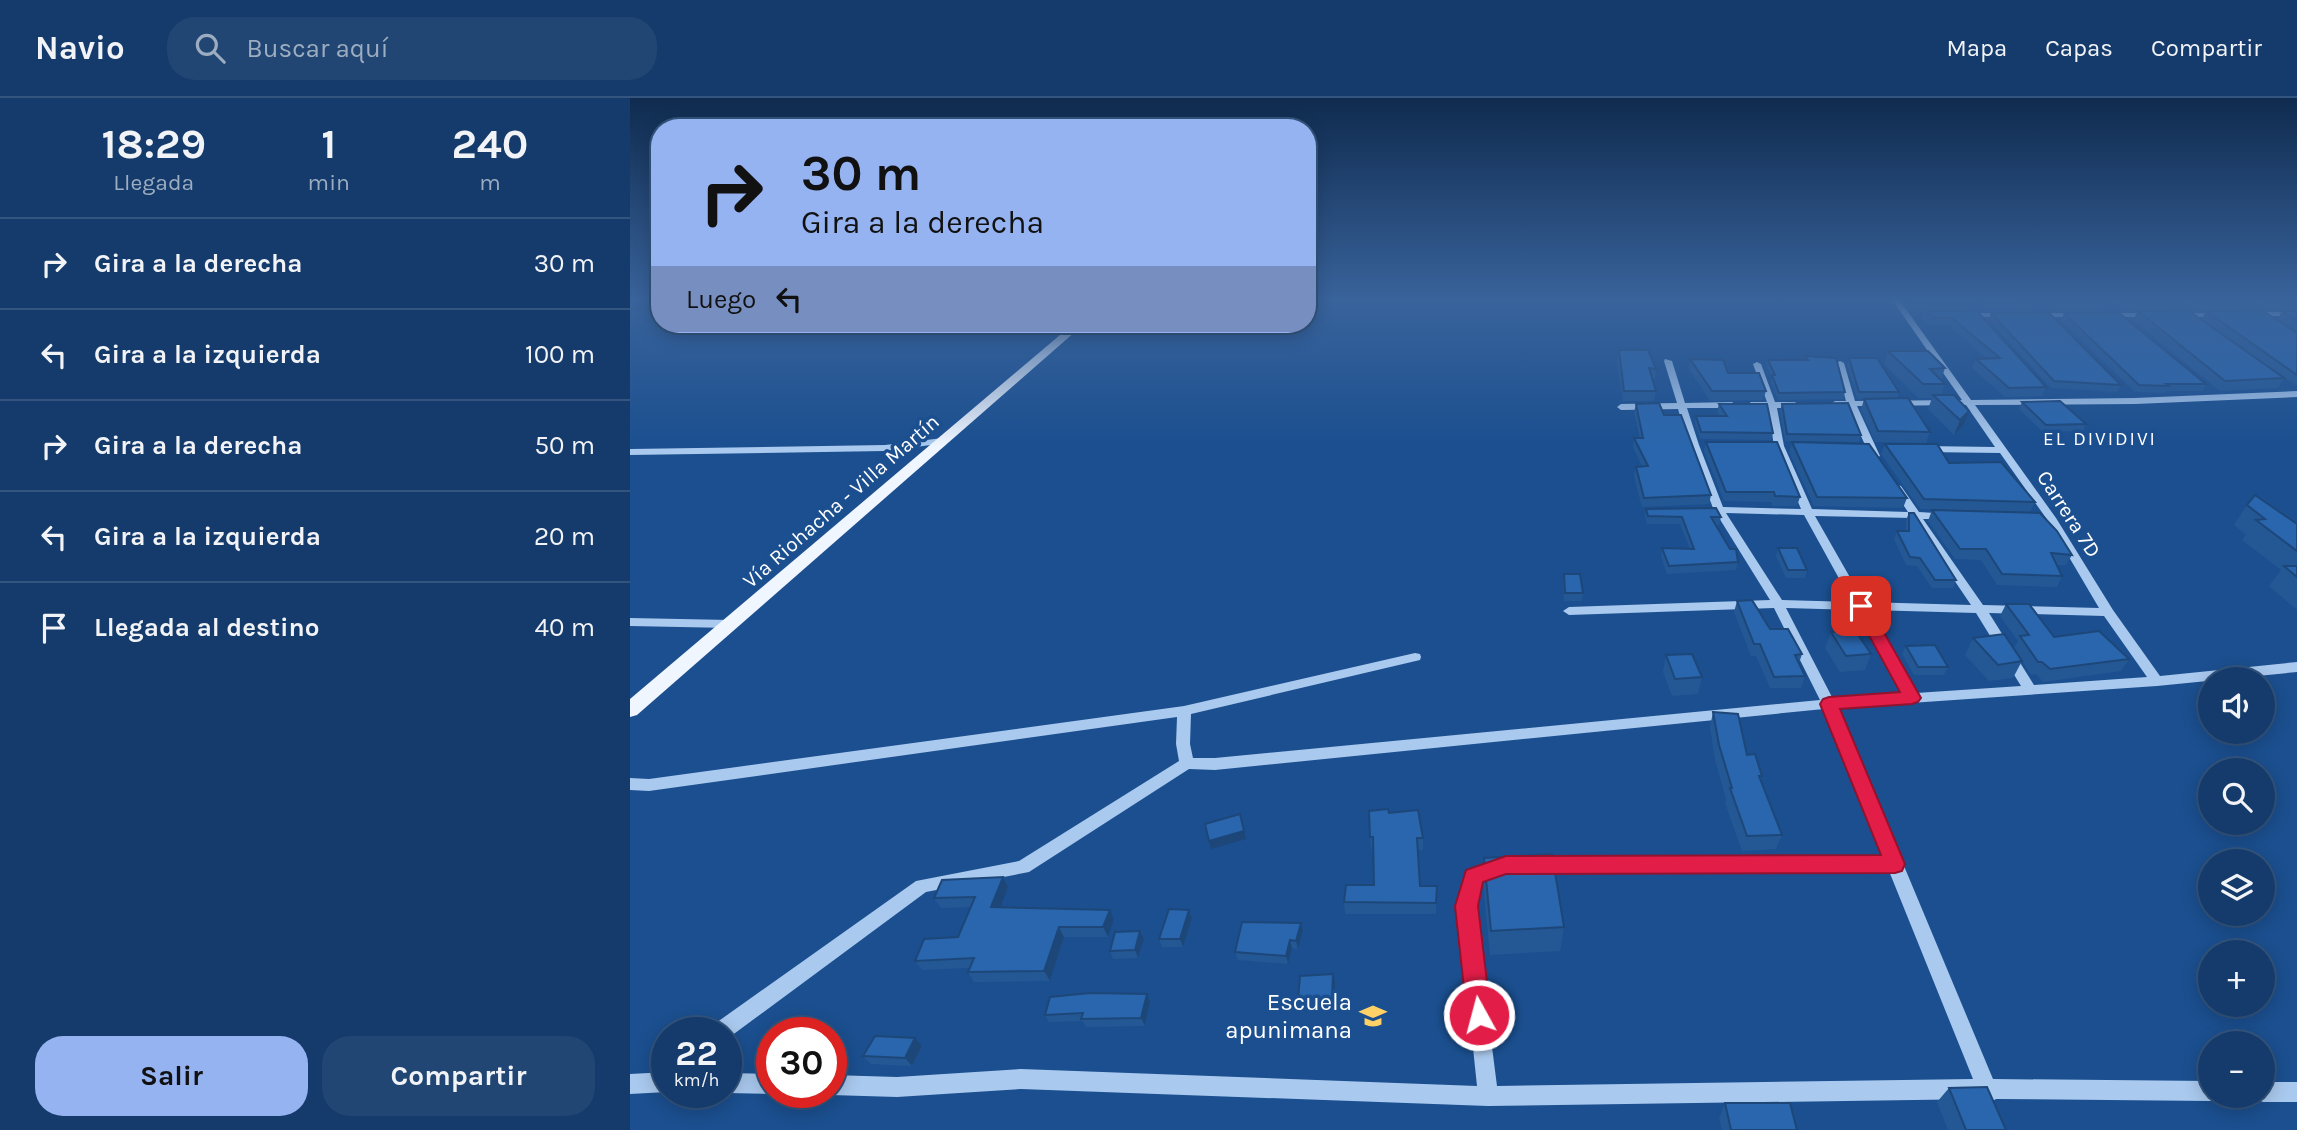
<!DOCTYPE html>
<html lang="es">
<meta charset="utf-8">
<style>
:root{--surface:#143b6b;--page:#214673;--text:#f1f3f6;--muted:#9dadc1;--line:#33557e;--accent:#95b2f1}
body{margin:0;font-family:Karla,sans-serif;background:var(--page);color:var(--text);height:100vh;display:flex;flex-direction:column;font-size:26px;white-space:nowrap}
*{box-sizing:border-box;margin:0}
p{font-size:23px;color:var(--muted)}
.icon{flex:none;width:38px;height:38px;fill:none;stroke:currentColor;stroke-width:2;stroke-linecap:round;stroke-linejoin:round}
.map{position:relative;flex:1;overflow:hidden}
.side{display:flex;flex-direction:column;background:var(--surface);width:630px}
.side>*{flex:none}
.guide{position:absolute;left:21px;top:21px;width:665px;height:214px;border-radius:28px;box-shadow:0 4px 18px #0003,0 0 0 2px var(--line);background:#95b2f1;color:#111;overflow:hidden}
.fabs{position:absolute;left:1568px;top:569px;display:grid;gap:14px}
.fabs a{display:grid;place-items:center;width:77px;height:77px;border-radius:50%;background:var(--surface);box-shadow:0 4px 18px #0003,0 0 0 2px var(--line);font-size:35px}
.speed{position:absolute;left:21px;top:919px;display:flex;gap:14px;font-size:35px;font-weight:700;text-align:center}
.speed>*{display:grid;place-content:center;width:91px;height:91px;border-radius:50%;background:var(--surface);box-shadow:0 4px 18px #0003,0 0 0 2px var(--line);line-height:1}
.speed small{font-size:18px;font-weight:400}
.speed .limit{border:10px solid #d22;background:#fff;color:#111}
.pin{position:absolute;display:grid;place-items:center;width:60px;height:60px;color:#fff;margin:-30px;border-radius:14px;box-shadow:0 4px 10px #0006}
.me{position:absolute;width:77px;margin:-38px;rotate:353deg;stroke-linejoin:round;filter:drop-shadow(0 0 5px #0008)}
.turn{display:flex;align-items:center;gap:24px;height:147px;padding:0 35px;font-size:32px}
.turn .icon{width:91px;height:91px;stroke-width:2.5}
.turn b{display:block;font-size:49px;line-height:60px}
.then{display:flex;align-items:center;height:66px;padding:0 35px;background:#0003;gap:14px;font-size:26px}
.eta{display:flex;justify-content:space-evenly;align-items:center;height:119px;text-align:center}
.eta b{font-size:42px;font-weight:700;line-height:49px}
.cta{display:flex;gap:14px;margin-top:auto;padding:14px 35px}
.cta a{flex:1;height:80px;border-radius:28px;background:var(--accent);color:#111;font-size:28px;font-weight:700;line-height:80px;text-align:center}
.cta a+a{background:var(--page);color:var(--text)}
ul{padding:0;list-style:none}
li{display:flex;align-items:center;gap:21px;height:91px;padding:0 35px;border-top:2px solid var(--line)}
li div{flex:1}
li b{display:block;font-size:26px}
li em{font-style:normal}
header{display:flex;align-items:center;gap:42px;box-sizing:border-box;height:98px;padding:0 35px;background:var(--surface);border-bottom:2px solid var(--line)}
header strong{font-size:33px}
nav{display:flex;gap:38px;margin-inline-start:auto;font-size:24px}
.search{width:490px;height:63px;background:var(--page);display:flex;align-items:center;gap:18px;box-sizing:border-box;padding:0 24px;border-radius:28px;color:var(--muted);font-size:26px}
main{display:flex;flex:1;min-height:0}
.map>svg:first-child{display:block}
.lines{fill:none;stroke-linecap:round;stroke-linejoin:round}
.minor{fill:#a9c9ee;fill-rule:evenodd}
.major{fill:#f0f6ff;fill-rule:evenodd}
.wall{fill:#245895}
.shaded-wall{fill:#1d4779}
.building{fill:#2a66ad;stroke:#1d4779;stroke-width:2}
.route{fill:#e11d48;stroke:#92132f;stroke-width:2}
.labels{text-anchor:middle;stroke-width:7;stroke-linejoin:round;paint-order:stroke}
.far-neighbourhood-label{font-size:19px;letter-spacing:2px;fill:#fff;stroke:#1b4f8f}
.street-label{font-size:21px;fill:#fff;stroke:#1b4f8f}
.near-poi-label{font-size:24px;fill:#fff;stroke:#1b4f8f;text-anchor:end}
</style>
<header>
<strong>Navio</strong>
<div class="search"><svg class="icon" aria-label="search" viewBox="0 0 24 24"><circle cx="10" cy="10" r="6"/><path d="M15 15l6 6"/></svg>Buscar aquí</div>
<nav><a>Mapa</a><a>Capas</a><a>Compartir</a></nav>
</header>
<main>
<section class="side">
<div class="eta">
<div><b>18:29</b><p>Llegada</p></div>
<div><b>1</b><p>min</p></div>
<div><b>240</b><p>m</p></div>
</div>
<ul>
<li><svg class="icon" aria-label="right" viewBox="0 0 24 24"><path d="M7 20v-9h11M14 6l5 5-5 5"/></svg><div><b>Gira a la derecha</b></div><em>30 m</em></li>
<li><svg class="icon" aria-label="left" viewBox="0 0 24 24"><path d="M17 20v-9H6M10 6l-5 5 5 5"/></svg><div><b>Gira a la izquierda</b></div><em>100 m</em></li>
<li><svg class="icon" aria-label="right" viewBox="0 0 24 24"><path d="M7 20v-9h11M14 6l5 5-5 5"/></svg><div><b>Gira a la derecha</b></div><em>50 m</em></li>
<li><svg class="icon" aria-label="left" viewBox="0 0 24 24"><path d="M17 20v-9H6M10 6l-5 5 5 5"/></svg><div><b>Gira a la izquierda</b></div><em>20 m</em></li>
<li><svg class="icon" aria-label="arrive" viewBox="0 0 24 24"><path d="M6 21V4h12l-3 4 3 4H6"/></svg><div><b>Llegada al destino</b></div><em>40 m</em></li>
</ul>
<div class="cta"><a>Salir</a><a>Compartir</a></div>
</section>
<div class="map">
<svg width="1667" height="1032" viewBox="0 0 1667 1032">
<rect width="100%" height="100%" fill="#1b4f8f"/>
<g class="lines">
<g class="minor">
<path d="M1263,203h7l71,99 164,-2 162,-7v6l-162,7 -160,1 81,113 57,92 47,66 137,-14v10l-140,14 -319,22 155,371 217,2v15h8l-1,2 -7,3 -214,-2 -7,4 -7,-4 -494,7 -467,-17 -124,8 -66,-2 -7,-3h7v-17l66,2 124,-8 456,17 -19,-180 10,-35 31,-10 6,2 2,5 -2,5 -24,8 -7,25 23,180 476,-7 -84,-208 -352,1 -6,-2 -2,-5 2,-5 6,-2 347,-1 -60,-148 -609,61 -26,-1 -160,103 -103,20 -199,147 -1,-7h-15l2,-7 203,-144 103,-20 160,-100 -3,-17 1,-27 -528,74 -19,-1v-12l19,1 535,-73 231,-53 5,1 1,3 -1,3 -229,54 -1,30 3,14h22l605,-58 -46,-92 -205,7 -6,-4 6,-4 201,-7 -54,-87 -5,-3 2,-2 -24,-63 -11,-36 -57,1 -4,-3 4,-3 56,-1 -13,-42 1,-2 7,2 13,42 47,-1 4,3 -4,3h-45l12,37 24,62 78,2 -27,-63 -6,-38h-17l-4,-3 4,-3h16l-14,-38 4,-2 4,2 14,38h20l4,3 -4,3h-18l7,38 28,63 96,3 -16,-24 5,-3 4,1 18,26 31,2 1,2 -5,3h-23l60,86 116,3 -53,-90 -46,-65 -76,-1 -5,-3 5,-3 71,1 -29,-42 -109,1 23,50 -5,3 -5,-3 -22,-49h-13l-4,-3 4,-3h11l-10,-38 4,-2 4,2 11,38 107,-1zM1096,415l78,2 48,87 -70,-2zM1185,418l97,2 59,87 -107,-3zM1156,510l70,2 47,84 -70,5zM1239,512l107,3 45,73 -105,7zM1359,515l115,3 43,61 -113,8z"/>
<polygon points="1620,214 1667,214 1667,218 1623,218 1619,216"/>
<polygon points="1333,215 1378,215 1382,217 1378,219 1333,219"/>
<polygon points="1403,215 1448,215 1452,217 1448,219 1403,219"/>
<polygon points="1473,215 1521,215 1525,217 1521,219 1473,219"/>
<polygon points="1547,215 1591,215 1595,217 1591,219 1547,219"/>
<polygon points="313,340 316,341 316,345 255,353 0,357 0,351 255,347"/>
<polygon points="0,520 100,522 106,526 100,530 0,528"/>
<polygon points="37,974 37,994 0,996 0,976"/>
<polygon points="96,975 142,976 142,994 147,994 142,996 96,995 94,994 96,994"/>
<polygon points="1633,984 1667,984 1667,1004 1633,1004 1626,1001 1624,998 1633,998"/>
</g>
<polygon class="major" points="443,226 454,226 7,617 0,619 0,601"/>
</g>
<g class="wall">
<polygon points="1274,203 1337,203 1338,205 1336,212 1281,212"/>
<polygon points="1343,203 1408,203 1409,204 1406,211 1350,212"/>
<polygon points="1413,203 1478,203 1479,204 1475,211 1422,211"/>
<polygon points="1482,203 1544,203 1545,204 1541,211 1492,211"/>
<polygon points="1548,203 1618,203 1619,204 1614,211 1559,211"/>
<polygon points="1621,203 1667,203 1667,211 1633,211"/>
<polygon points="1295,213 1347,213 1416,289 1412,298 1375,299 1342,270 1346,261 1356,260 1319,228 1301,228 1292,222"/>
<polygon points="1508,213 1654,280 1648,290 1590,293 1503,222"/>
<polygon points="1576,213 1667,235 1667,287 1665,287 1572,221"/>
<polygon points="1652,213 1667,213 1667,234 1648,221"/>
<polygon points="1361,215 1491,287 1487,294 1421,290 1359,222"/>
<polygon points="1434,215 1576,286 1573,293 1536,293 1535,295 1505,294 1431,222"/>
<polygon points="989,252 1026,271 1025,281 1022,281 1026,293 1024,303 993,303 987,263"/>
<polygon points="1258,253 1315,270 1311,282 1315,286 1311,297 1339,313 1334,327 1324,337 1298,311 1302,300 1288,300 1254,266"/>
<polygon points="1175,258 1215,294 1213,301 1148,302 1141,284 1142,279 1136,268 1138,262 1174,262"/>
<polygon points="1219,260 1269,294 1267,300 1300,334 1296,345 1245,344 1231,312 1234,301 1227,301 1217,267"/>
<polygon points="1060,261 1136,293 1133,302 1080,303 1059,271"/>
<polygon points="1392,304 1456,326 1453,333 1413,334 1389,311"/>
<polygon points="1006,306 1034,317 1081,397 1079,406 1012,409 1004,378 1006,369 1012,368 1003,349 1004,340 1010,340 1004,314"/>
<polygon points="1089,306 1143,335 1141,342 1070,341 1065,325 1066,318 1090,318 1087,313"/>
<polygon points="1152,306 1231,337 1229,344 1155,343 1150,313"/>
<polygon points="1076,344 1170,399 1167,408 1142,408 1141,404 1094,403 1074,353"/>
<polygon points="1162,344 1277,400 1273,410 1184,408 1159,354"/>
<polygon points="1255,346 1319,365 1405,404 1400,414 1290,411 1251,356"/>
<polygon points="1617,407 1667,426 1667,512 1639,488 1651,472 1612,442 1616,437 1604,427"/>
<polygon points="1016,411 1091,419 1089,427 1086,427 1108,464 1106,472 1037,476 1031,458 1032,450 1060,451 1050,426 1017,426 1015,418"/>
<polygon points="1302,412 1442,457 1436,467 1427,467 1432,478 1427,489 1367,487 1351,462 1325,461 1298,423"/>
<polygon points="1279,415 1326,482 1323,490 1302,490 1287,468 1276,467 1264,441 1267,433 1276,433 1276,422"/>
<polygon points="1148,450 1177,472 1175,480 1156,480 1146,458"/>
<polygon points="934,476 953,495 952,503 934,503 933,484"/>
<polygon points="1107,503 1172,556 1169,565 1175,578 1171,590 1140,590 1126,558 1121,558 1104,514"/>
<polygon points="1376,506 1424,539 1499,561 1491,573 1413,584 1406,576 1401,577 1384,550 1388,543 1370,518"/>
<polygon points="1201,534 1241,556 1235,572 1210,574 1195,550"/>
<polygon points="1343,540 1392,563 1383,580 1359,583 1335,557"/>
<polygon points="1276,548 1318,569 1314,577 1284,577 1272,556"/>
<polygon points="1036,557 1072,579 1068,596 1042,598 1033,574"/>
<polygon points="1083,614 1117,657 1132,678 1131,683 1152,737 1146,751 1112,753 1095,705 1096,701 1085,662 1080,629"/>
<polygon points="759,715 793,740 793,752 788,752 790,788 807,788 806,816 715,816 714,804 744,787 744,751 741,751 740,739"/>
<polygon points="854,760 934,829 930,853 860,857 853,785"/>
<polygon points="373,779 378,789 370,809 484,822 478,839 434,839 420,883 344,884 338,874 339,870 292,872 285,863 328,839 341,809 311,810 304,800"/>
<polygon points="559,812 562,820 553,849 532,849 529,841"/>
<polygon points="671,825 673,833 668,851 662,850 658,866 608,862 605,854"/>
<polygon points="514,841 508,860 483,861 480,853"/>
<polygon points="705,884 704,908 670,910 668,902"/>
<polygon points="520,904 515,928 456,929 453,923 419,924 415,917"/>
<polygon points="292,948 282,968 241,966 233,958"/>
<polygon points="1319,990 1376,1032 1318,1032 1307,1004"/>
<polygon points="1095,1005 1167,1032 1092,1032 1089,1020"/>
</g>
<g class="shaded-wall">
<polygon points="1339,313 1334,327 1324,337 1330,322"/>
<polygon points="614,733 616,741 581,751 579,743"/>
<polygon points="373,779 378,789 367,819 361,809"/>
<polygon points="480,812 484,822 478,839 473,829"/>
<polygon points="559,812 562,820 553,849 550,841"/>
<polygon points="671,825 673,833 668,851 666,843"/>
<polygon points="429,829 434,839 420,883 414,873"/>
<polygon points="510,833 514,841 508,860 505,852"/>
<polygon points="660,842 662,850 658,866 656,858"/>
<polygon points="703,876 705,884 704,908 702,900"/>
<polygon points="517,896 520,904 515,928 511,920"/>
<polygon points="285,940 292,948 282,968 275,960"/>
</g>
<g class="building">
<polygon points="1282,203 1337,203 1338,205 1283,205"/>
<polygon points="1352,203 1408,203 1409,204 1353,205"/>
<polygon points="1424,203 1478,203 1479,204 1425,204"/>
<polygon points="1495,203 1544,203 1545,204 1495,204"/>
<polygon points="1562,203 1618,203 1619,204 1563,204"/>
<polygon points="1636,203 1667,203 1667,204 1637,204"/>
<polygon points="1295,213 1347,213 1416,289 1379,290 1346,261 1370,260 1322,220 1304,220"/>
<polygon points="1508,213 1559,213 1654,280 1595,283"/>
<polygon points="1576,213 1633,213 1667,235 1667,277"/>
<polygon points="1652,213 1667,213 1667,223"/>
<polygon points="1361,215 1419,215 1491,287 1424,283"/>
<polygon points="1434,215 1489,215 1576,286 1536,286 1539,288 1509,287"/>
<polygon points="989,252 1018,252 1026,271 1019,270 1026,293 994,293"/>
<polygon points="1258,253 1298,253 1315,270 1300,271 1315,286 1293,286"/>
<polygon points="1175,258 1206,260 1215,294 1149,295 1142,277 1145,277 1138,262 1178,262"/>
<polygon points="1219,260 1247,260 1269,294 1229,294"/>
<polygon points="1060,261 1093,262 1098,275 1129,275 1136,293 1082,293"/>
<polygon points="1303,297 1324,297 1339,313 1330,322"/>
<polygon points="1278,300 1300,334 1248,333 1234,301"/>
<polygon points="1430,303 1456,326 1416,327 1392,304"/>
<polygon points="1029,305 1034,317 1051,317 1081,397 1014,400 1006,369 1018,368 1004,340 1013,340 1006,306"/>
<polygon points="1218,305 1231,337 1157,336 1152,306"/>
<polygon points="1089,306 1137,306 1143,335 1071,334 1066,318 1097,318"/>
<polygon points="1076,344 1147,344 1170,399 1145,398 1144,394 1096,394"/>
<polygon points="1162,344 1239,346 1277,400 1187,399"/>
<polygon points="1255,346 1307,346 1319,365 1371,364 1405,404 1294,401"/>
<polygon points="1625,397 1667,426 1667,453 1626,422 1635,421 1617,407"/>
<polygon points="1086,410 1091,419 1081,419 1100,451 1106,451 1108,464 1039,468 1032,450 1064,451 1052,419 1018,418 1016,411"/>
<polygon points="1302,412 1410,415 1427,433 1442,457 1421,455 1432,478 1372,476 1356,451 1330,451"/>
<polygon points="1279,415 1284,415 1326,482 1305,482 1290,460 1280,459 1267,433 1279,433"/>
<polygon points="1148,450 1167,450 1177,472 1158,472"/>
<polygon points="1654,468 1667,468 1667,479"/>
<polygon points="934,476 950,476 953,495 935,495"/>
<polygon points="1122,502 1140,531 1158,531 1172,556 1165,557 1175,578 1144,579 1130,546 1124,546 1107,503"/>
<polygon points="1376,506 1399,506 1424,539 1469,533 1499,561 1420,571 1412,564 1408,564 1390,538 1399,537"/>
<polygon points="1225,532 1241,556 1216,558 1201,534"/>
<polygon points="1374,536 1392,563 1368,567 1343,540"/>
<polygon points="1305,547 1318,569 1288,569 1276,548"/>
<polygon points="1062,556 1072,579 1045,581 1036,557"/>
<polygon points="1083,614 1108,616 1117,657 1125,656 1132,678 1129,678 1152,737 1117,738 1100,690 1102,690 1089,647"/>
<polygon points="758,711 759,715 788,712 793,740 787,740 790,788 807,788 806,805 714,804 716,787 744,787 743,739 740,739 739,713"/>
<polygon points="610,716 614,733 579,743 575,726"/>
<polygon points="922,756 934,829 861,833 854,760"/>
<polygon points="373,779 361,809 480,812 473,829 429,829 414,873 338,874 344,860 285,863 294,841 328,839 345,799 304,800 312,782"/>
<polygon points="539,811 559,812 550,841 529,841"/>
<polygon points="612,824 671,825 666,843 660,842 656,858 605,854"/>
<polygon points="510,833 505,852 480,853 485,834"/>
<polygon points="703,876 702,900 668,902 670,878"/>
<polygon points="460,895 517,896 511,920 451,921 453,915 415,917 420,899"/>
<polygon points="245,938 285,940 275,960 233,958"/>
<polygon points="1357,989 1376,1032 1336,1032 1319,990"/>
<polygon points="1095,1005 1160,1005 1167,1032 1101,1032"/>
</g>
<linearGradient id="sky" x2="0" y2="1"><stop stop-color="#0f2b4f"/><stop offset="0.58" stop-color="#39639b"/><stop offset="1" stop-color="#39639b" stop-opacity="0"/></linearGradient>
<rect width="1667" height="348" fill="url(#sky)"/>
<polygon class="route" points="1231,503 1239,508 1291,600 1288,604 1282,606 1210,611 1275,766 1272,773 1265,775 876,776 853,784 848,808 861,917 857,925 849,929 840,925 837,917 825,808 836,772 876,758 1251,757 1190,606 1193,601 1199,599 1270,594 1223,508"/>
<defs>
<symbol id="school-bare" viewBox="-9 -9 18 18"><path d="M0-5L7-2L0 1L-7-2ZM-4 1L0 2.5L4 1V4Q0 6-4 4Z" fill="#ffd166" stroke="#1b4f8f" stroke-width="2.5" paint-order="stroke"/></symbol>
</defs>
<g fill-rule="evenodd">
<use href="#school-bare" x="724" y="899" width="38" height="38"/>
</g>
<g class="labels">
<g class="far-neighbourhood-label">
<text x="1470" y="347">EL DIVIDIVI</text>
</g>
<g class="street-label">
<text transform="translate(211 403) rotate(-41)" y="7">Vía Riohacha - Villa Martín</text>
<text transform="translate(1439 416) rotate(57)" y="7">Carrera 7D</text>
</g>
<g class="near-poi-label">
<text x="722" y="912">Escuela<tspan x="722" dy="28">apunimana</tspan></text>
</g>
</g>
</svg>
<div class="fabs">
<a><svg class="icon" aria-label="sound" viewBox="0 0 24 24"><path d="M4 9h4l5-4v14l-5-4H4zM17 9q2 3 0 6"/></svg></a>
<a><svg class="icon" aria-label="search" viewBox="0 0 24 24"><circle cx="10" cy="10" r="6"/><path d="M15 15l6 6"/></svg></a>
<a><svg class="icon" aria-label="layers" viewBox="0 0 24 24"><path d="M12 4l9 5-9 5-9-5zM3 14l9 5 9-5"/></svg></a>
<a>+</a>
<a>−</a>
</div>
<div class="speed"><div>22<small>km/h</small></div><div class="limit">30</div></div>
<div class="pin" style="left:1231px;top:508px;background:#d93025"><svg class="icon" aria-label="arrive" viewBox="0 0 24 24"><path d="M6 21V4h12l-3 4 3 4H6"/></svg></div>
<svg class="me" style="left:849px;top:917px" viewBox="-20 -20 40 40"><circle r="17" fill="#e11d48" stroke="#fff" stroke-width="3"/><path d="M0-11L8 9 0 5-8 9z" fill="#fff"/></svg>
<div class="guide">
<div class="turn"><svg class="icon" aria-label="right" viewBox="0 0 24 24"><path d="M7 20v-9h11M14 6l5 5-5 5"/></svg><div><b>30 m</b>Gira a la derecha</div></div>
<div class="then">Luego<svg class="icon" aria-label="left" viewBox="0 0 24 24"><path d="M17 20v-9H6M10 6l-5 5 5 5"/></svg></div>
</div>
</div>
</main>
